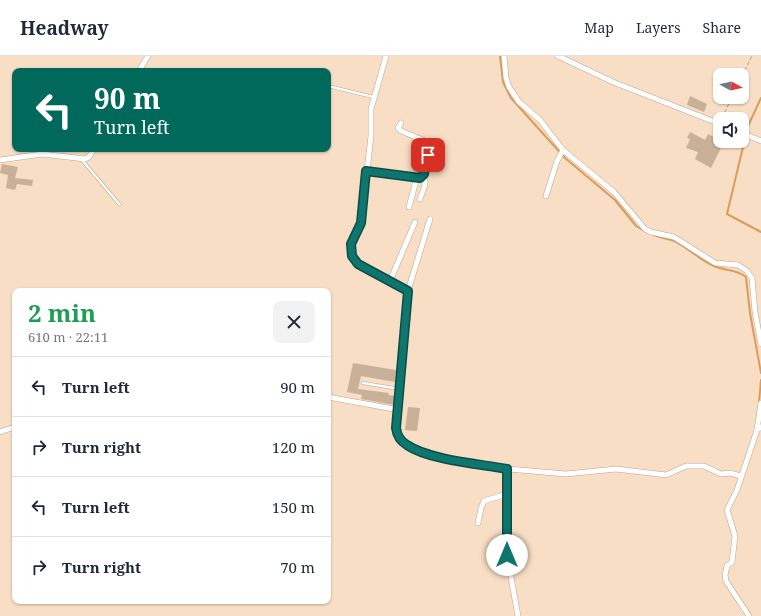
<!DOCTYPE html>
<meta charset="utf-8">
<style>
:root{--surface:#fff;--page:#f2f2f3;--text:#1f2937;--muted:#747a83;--line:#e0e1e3}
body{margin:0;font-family:"Noto Serif",serif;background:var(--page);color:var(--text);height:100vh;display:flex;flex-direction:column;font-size:15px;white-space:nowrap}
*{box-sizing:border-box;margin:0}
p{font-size:13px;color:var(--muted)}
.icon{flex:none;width:22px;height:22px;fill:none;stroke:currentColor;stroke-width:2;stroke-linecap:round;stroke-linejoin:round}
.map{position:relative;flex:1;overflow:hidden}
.side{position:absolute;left:12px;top:232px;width:319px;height:316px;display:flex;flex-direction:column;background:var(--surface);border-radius:8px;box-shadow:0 1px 3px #0004}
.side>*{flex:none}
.guide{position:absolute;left:12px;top:12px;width:319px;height:84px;border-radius:8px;box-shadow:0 1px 3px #0004;background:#00695c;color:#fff;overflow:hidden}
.needle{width:26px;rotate:98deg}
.controls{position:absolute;left:713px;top:12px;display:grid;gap:8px}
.controls a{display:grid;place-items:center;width:36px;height:36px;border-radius:8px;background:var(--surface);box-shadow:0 1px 3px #0004;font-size:20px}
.pin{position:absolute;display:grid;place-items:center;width:34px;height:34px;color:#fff;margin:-17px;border-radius:8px;box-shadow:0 2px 6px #0006}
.me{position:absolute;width:44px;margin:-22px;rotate:0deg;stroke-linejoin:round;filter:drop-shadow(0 0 3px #0008)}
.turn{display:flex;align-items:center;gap:14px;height:84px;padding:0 16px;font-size:18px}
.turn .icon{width:52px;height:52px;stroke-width:2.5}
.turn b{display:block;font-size:28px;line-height:34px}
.round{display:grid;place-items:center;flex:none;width:42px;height:42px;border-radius:8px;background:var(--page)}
.headline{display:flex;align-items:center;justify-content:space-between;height:68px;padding:0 16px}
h1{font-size:24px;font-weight:700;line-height:30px;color:#1e9e55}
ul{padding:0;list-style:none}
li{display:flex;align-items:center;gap:12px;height:60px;padding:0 16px;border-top:1px solid var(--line)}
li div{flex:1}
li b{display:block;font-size:15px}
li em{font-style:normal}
header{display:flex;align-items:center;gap:24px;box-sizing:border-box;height:56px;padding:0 20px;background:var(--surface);border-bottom:1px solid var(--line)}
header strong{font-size:19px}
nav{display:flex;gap:22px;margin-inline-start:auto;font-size:14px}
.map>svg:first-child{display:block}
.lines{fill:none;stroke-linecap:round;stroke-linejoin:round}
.stream{stroke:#db9c59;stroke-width:2}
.building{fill:#c9b098}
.service-casing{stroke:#bda58c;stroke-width:3.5}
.minor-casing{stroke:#bda58c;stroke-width:6}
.path{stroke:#b29e8b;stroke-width:1;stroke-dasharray:4 2;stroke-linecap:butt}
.service{stroke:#fff;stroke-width:2.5}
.minor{stroke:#fff;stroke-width:5}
.route-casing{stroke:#0a4d48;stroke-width:10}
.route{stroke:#0f766e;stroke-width:7}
</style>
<header>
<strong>Headway</strong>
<nav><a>Map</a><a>Layers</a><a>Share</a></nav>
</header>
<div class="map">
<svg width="761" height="560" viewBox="0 0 761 560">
<rect width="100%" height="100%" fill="#f8dec5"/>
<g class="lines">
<g class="stream">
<polyline points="500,0 503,26 511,42 565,102 615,144 636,170 643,174"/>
<polyline points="761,42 748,70 727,158 761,176"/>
<path d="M652,178c8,5 19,4 26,9 13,7 23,18 36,23 11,5 22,3 32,11l4,36 11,60"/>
<polyline points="759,346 761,324"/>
</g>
</g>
<g class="building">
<polygon points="690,40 707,48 704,56 687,49"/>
<polygon points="690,76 705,84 708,78 724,86 711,112 695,103 698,96 686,92 690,83 687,82"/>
<polygon points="2,108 18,111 15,122 33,124 32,130 17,128 15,134 6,132 8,119 0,117"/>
<polygon points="353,307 396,314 395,326 361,320 358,333 389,337 388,339 395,340 394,349 361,343 362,339 347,336"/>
<polygon points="408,351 420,352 417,375 405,374"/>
</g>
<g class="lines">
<defs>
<g id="service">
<polyline points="328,30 373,41"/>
<polyline points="82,104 120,149"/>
<polyline points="363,327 400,333"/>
</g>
<g id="minor">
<polyline points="386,0 371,53 371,80 361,167 351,188 352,198 355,206 408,235 396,372 399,382 413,392 439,401 507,413 566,418 616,413 666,419 686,410 704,410 721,418 730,417 741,420"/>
<polyline points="504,0 506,22 509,31 519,46 540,64 563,94 614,136 645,173 651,176 674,181 715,207 738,209 747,215 752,222 755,256 761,288"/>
<polyline points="558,0 613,26 720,68"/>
<polyline points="139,15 148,0"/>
<polyline points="401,67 398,72 401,75 430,87 424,118 420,122"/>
<polyline points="742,77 761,85"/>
<polyline points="0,104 42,98 85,103 89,101 94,93"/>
<polyline points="366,115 420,122 425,125 425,129 420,143"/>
<polyline points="546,140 557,105 563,94"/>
<polyline points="409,151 417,121"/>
<polyline points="390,225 415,166"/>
<polyline points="408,235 430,163"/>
<polyline points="328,341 399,354"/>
<polyline points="757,374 761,347"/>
<polyline points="0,376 15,371"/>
<polyline points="507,413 507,499 518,560"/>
<polyline points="478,467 481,452 484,445 507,438"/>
<polyline points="749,560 726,525 725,519 727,510 732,506 735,480 727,454 737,434 757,374 761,371"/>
</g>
</defs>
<use href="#service" class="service-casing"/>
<use href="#minor" class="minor-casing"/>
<g class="path">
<polyline points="742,20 752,0"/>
<polyline points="722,62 732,41"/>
</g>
<use href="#service" class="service"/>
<use href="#minor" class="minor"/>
</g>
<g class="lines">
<defs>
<path id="route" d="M428,99l-4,19 -4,4 -54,-7 -5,52 -10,21 1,12 6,8 50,27 -12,137c1,8 4,13 11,17 22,15 73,19 100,24v86"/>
</defs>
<use href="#route" class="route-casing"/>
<use href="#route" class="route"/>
</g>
</svg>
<div class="controls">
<a><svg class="needle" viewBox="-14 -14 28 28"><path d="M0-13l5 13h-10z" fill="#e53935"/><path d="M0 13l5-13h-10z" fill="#747a83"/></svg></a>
<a><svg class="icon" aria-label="sound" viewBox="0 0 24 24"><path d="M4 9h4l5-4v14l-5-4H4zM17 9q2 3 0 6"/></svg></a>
</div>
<div class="pin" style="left:428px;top:99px;background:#d93025"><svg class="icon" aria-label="arrive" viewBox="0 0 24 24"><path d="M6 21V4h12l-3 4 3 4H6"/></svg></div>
<svg class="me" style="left:507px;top:499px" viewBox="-20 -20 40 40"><circle r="19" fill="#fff"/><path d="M0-13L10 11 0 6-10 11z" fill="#0f766e"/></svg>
<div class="guide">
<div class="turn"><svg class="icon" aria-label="left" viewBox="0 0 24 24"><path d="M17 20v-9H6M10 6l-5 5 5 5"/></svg><div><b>90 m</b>Turn left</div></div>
</div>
<section class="side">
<div class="headline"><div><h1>2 min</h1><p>610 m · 22:11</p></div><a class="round"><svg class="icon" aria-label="close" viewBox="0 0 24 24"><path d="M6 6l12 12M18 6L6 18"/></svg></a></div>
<ul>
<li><svg class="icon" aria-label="left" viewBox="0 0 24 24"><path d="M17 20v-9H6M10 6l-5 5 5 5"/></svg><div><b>Turn left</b></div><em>90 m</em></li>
<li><svg class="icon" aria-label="right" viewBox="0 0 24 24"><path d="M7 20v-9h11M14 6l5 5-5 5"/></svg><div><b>Turn right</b></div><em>120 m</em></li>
<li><svg class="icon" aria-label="left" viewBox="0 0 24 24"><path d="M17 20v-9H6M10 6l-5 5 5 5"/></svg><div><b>Turn left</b></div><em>150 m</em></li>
<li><svg class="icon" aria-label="right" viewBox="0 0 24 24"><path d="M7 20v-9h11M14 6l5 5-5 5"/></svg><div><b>Turn right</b></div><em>70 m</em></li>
</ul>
</section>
</div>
